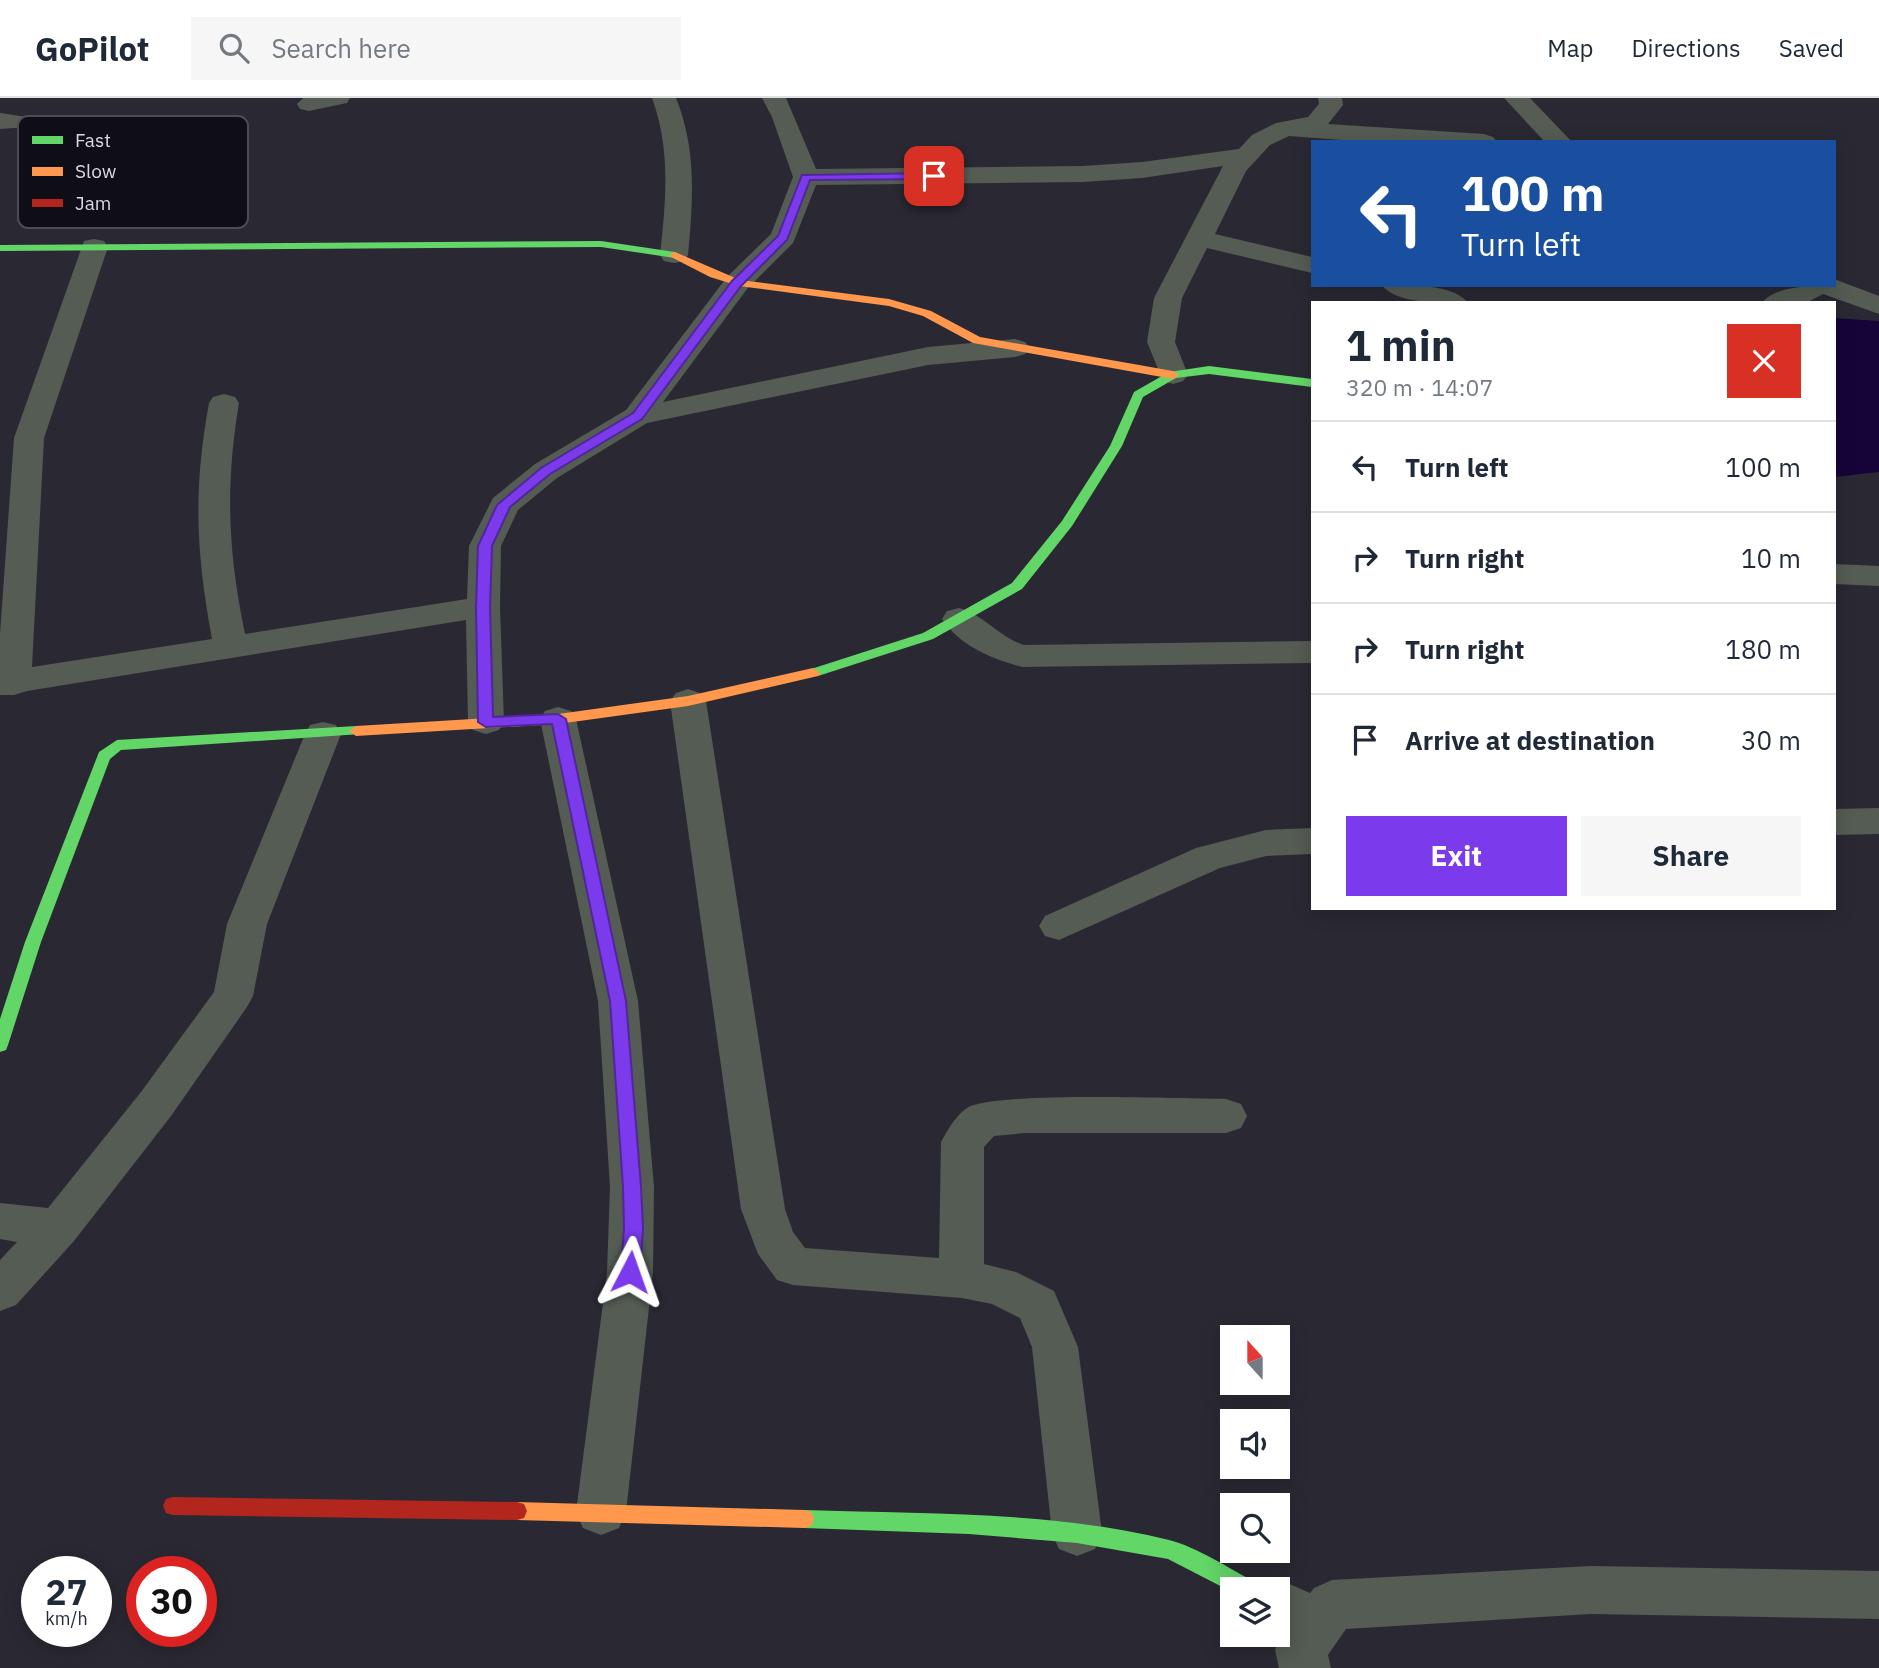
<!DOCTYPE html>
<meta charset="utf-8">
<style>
:root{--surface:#fff;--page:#f6f6f7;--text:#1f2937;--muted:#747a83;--line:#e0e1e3;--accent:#7c3aed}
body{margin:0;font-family:"IBM Plex Sans",sans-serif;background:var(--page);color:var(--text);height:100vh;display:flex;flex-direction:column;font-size:26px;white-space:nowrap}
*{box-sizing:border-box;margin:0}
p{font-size:23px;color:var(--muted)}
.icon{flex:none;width:38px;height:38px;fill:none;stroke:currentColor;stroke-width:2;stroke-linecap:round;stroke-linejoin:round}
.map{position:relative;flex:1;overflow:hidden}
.details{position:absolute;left:1311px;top:203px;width:525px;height:609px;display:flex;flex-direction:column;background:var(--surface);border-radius:0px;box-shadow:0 4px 18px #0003}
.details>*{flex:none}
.top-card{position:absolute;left:1311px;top:42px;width:525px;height:147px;border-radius:0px;box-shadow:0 4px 18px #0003;background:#1a4fa0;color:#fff;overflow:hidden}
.needle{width:46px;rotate:339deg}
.tools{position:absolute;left:1220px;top:1227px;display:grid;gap:14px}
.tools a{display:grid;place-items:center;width:70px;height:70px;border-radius:0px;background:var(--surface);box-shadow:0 4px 18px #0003;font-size:35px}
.speed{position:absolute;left:21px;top:1458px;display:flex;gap:14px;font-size:35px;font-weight:700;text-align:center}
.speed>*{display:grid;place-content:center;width:91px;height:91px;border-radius:50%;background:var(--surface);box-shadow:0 4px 18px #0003;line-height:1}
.speed small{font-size:18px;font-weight:400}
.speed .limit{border:10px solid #d22;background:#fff;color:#111}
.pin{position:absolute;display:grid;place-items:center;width:60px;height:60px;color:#fff;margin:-30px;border-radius:14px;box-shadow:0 4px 10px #0006}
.me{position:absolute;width:77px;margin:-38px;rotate:4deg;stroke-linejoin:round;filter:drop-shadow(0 0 5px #0008)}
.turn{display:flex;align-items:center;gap:24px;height:147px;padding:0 35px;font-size:32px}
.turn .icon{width:91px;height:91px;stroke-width:2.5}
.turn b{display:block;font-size:49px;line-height:60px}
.round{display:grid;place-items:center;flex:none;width:74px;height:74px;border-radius:0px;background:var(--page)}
.head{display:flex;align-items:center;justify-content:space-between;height:119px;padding:0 35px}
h1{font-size:42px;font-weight:800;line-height:52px}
.action{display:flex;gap:14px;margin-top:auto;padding:14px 35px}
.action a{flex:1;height:80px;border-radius:0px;background:var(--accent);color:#fff;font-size:28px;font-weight:800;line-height:80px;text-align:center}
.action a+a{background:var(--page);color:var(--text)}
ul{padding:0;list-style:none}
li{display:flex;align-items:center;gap:21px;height:91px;padding:0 35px;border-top:2px solid var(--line)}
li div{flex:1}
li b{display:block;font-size:26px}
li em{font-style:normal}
header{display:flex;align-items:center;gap:42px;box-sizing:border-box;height:98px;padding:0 35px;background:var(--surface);border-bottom:2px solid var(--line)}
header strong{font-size:33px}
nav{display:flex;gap:38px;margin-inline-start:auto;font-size:24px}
.search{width:490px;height:63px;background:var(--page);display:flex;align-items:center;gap:18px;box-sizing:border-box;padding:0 24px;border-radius:0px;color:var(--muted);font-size:26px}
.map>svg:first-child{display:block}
.water{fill:#160438}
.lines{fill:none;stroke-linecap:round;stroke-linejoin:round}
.street{fill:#545c53;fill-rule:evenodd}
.fast{fill:#63d668;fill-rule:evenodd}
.slow{fill:#ff974d;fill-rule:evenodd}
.jam{fill:#b3261e;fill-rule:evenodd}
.route{fill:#7c3aed;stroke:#51269a;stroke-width:2}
.key{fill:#0f0e17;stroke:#4c4b55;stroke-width:2}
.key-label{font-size:19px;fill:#dad9e6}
</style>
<header>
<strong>GoPilot</strong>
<div class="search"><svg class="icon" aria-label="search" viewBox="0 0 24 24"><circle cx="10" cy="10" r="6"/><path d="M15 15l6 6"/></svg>Search here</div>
<nav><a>Map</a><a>Directions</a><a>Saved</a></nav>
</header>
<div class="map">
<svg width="1879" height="1570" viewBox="0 0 1879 1570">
<rect width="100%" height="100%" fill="#2a2933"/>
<polygon class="water" points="1834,220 1879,223 1879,374 1834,379"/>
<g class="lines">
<g class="street">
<polygon points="350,0 347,5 309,13 300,11 297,6 303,0"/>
<path d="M652,0h24c21,52 17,103 12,157l-4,6 -10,2 -10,-2 -4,-6c6,-54 11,-105 -8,-157z"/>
<path d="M762,0h24l30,71 267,-3 59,-4 97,-13 13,-14 24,-12 32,-6 11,-13 -1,-6h24l1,7 -15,19 156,10 9,3 4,5h-129l-79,-6 -19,9 -24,26 -31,63 97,23v16l-105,-25 -25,50 -7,44 13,33 -5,6 -10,3 -10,-3 -16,-39 7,-44 69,-132 -81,12 -59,4 -267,3 -23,58 -46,46 -84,113 265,-55 87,-8 10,3 5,6 -5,6 -10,3 -87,8 -281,58 -90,55 -39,32 -17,36 -1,61 4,115 -5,8 -13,4 -13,-4 -5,-8 -2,-102 -439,71 -13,4h-14v-61l14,-196 70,-197 10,-2 10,2 4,6 -64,191 -12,229 180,-28c-16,-87 -19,-148 -3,-236l4,-6 11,-3 11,3 4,6c-14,83 -11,149 6,231l222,-35 2,-53 24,-48 42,-34 91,-54 101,-133 44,-43 22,-57 -21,-60z"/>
<polygon points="1504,0 1530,0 1572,44 1545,44"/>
<polygon points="0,15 27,19 31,24 27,29 0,31"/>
<path d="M1834,181l45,17v18l-56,-20 -17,9h-44c12,-17 52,-18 72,-18z"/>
<path d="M1382,187c22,0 72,-2 86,18 -22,0 -72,2 -86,-18z"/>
<polygon points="1834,466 1879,468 1879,488 1834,486"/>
<path d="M959,510c25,7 40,29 65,37l288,-4v22l-290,4c-30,-8 -62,-21 -80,-48l5,-8z"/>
<path d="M688,591l12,4 6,8 79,508 8,23 12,16 134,10 2,-116c6,-11 15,-27 26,-34 27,-17 216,-9 259,-9l15,5 6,12 -6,12 -15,5h-201l-31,3 -10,11v117l32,8 38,19 24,56 24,186 -7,16 -18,7 -18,-7 -7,-16 -20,-186 -12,-29 -28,-14 -30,-6 -169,-13 -16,-5 -19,-26 -17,-45 -71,-508 6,-8z"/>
<polygon points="558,609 571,613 576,621 638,903 654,1089 653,1174 626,1414 619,1430 601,1437 583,1430 576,1414 607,1174 610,1089 598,903 540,621 545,613"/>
<polygon points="323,624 336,627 341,636 267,826 253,898 247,909 171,1018 74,1143 16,1207 0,1213 0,1162 17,1144 0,1141 0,1105 48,1110 141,994 214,894 227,826 305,636 310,627"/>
<polygon points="1879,710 1879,736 1834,737 1834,711"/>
<polygon points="1312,730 1312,756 1266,758 1220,770 1059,842 1045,838 1039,828 1045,818 1196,750 1266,732"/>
<polygon points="1591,1468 1879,1473 1879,1521 1591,1516 1346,1531 1328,1557 1331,1570 1279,1570 1275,1552 1282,1535 1278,1532 1278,1491 1259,1491 1278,1481 1310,1495 1314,1490 1332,1482"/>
</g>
<g class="fast">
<polygon points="601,143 675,154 681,157 675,160 601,149 0,153 0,147"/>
<polygon points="1209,268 1312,281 1312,289 1209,276 1176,280 1143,299 1122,348 1072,428 1022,491 933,541 818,578 808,578 806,575 808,572 923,535 1012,485 1062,423 1110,348 1134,294 1169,274"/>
<polygon points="356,628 361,630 363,633 361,636 121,652 110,661 41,844 8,947 6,952 0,954 0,921 25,844 99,654 117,642"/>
<path d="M804,1412c121,4 247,1 365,30 28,7 61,29 86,42l3,7h-26v3l-64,-33 -91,-16 -108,-9 -165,-6 -7,-2 -3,-7 3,-7z"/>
</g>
<g class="slow">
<polygon points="675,154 740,182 889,201 931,213 980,239 1173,273 1179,277 1173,281 973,245 923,218 889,208 739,188 710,179 671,159 671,155"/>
<polygon points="813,570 820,575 818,578 688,608 558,626 356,638 349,633 356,628 558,616 688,598"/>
<polygon points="517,1404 804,1412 811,1414 814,1421 811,1428 804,1430 517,1422 510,1420 507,1413 510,1406"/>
</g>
<polygon class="jam" points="173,1399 517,1404 524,1406 527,1413 524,1420 517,1422 173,1417 166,1415 163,1408 166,1401"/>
</g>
<polygon class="route" points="938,75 938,80 934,81 810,82 787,142 741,188 642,321 550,376 510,409 492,448 490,509 493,619 558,616 566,621 626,903 641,1089 643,1130 640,1174 637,1180 630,1182 624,1180 621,1174 624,1130 623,1089 610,903 552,626 486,629 478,624 476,509 478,448 497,407 541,370 633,315 732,183 778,138 802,77"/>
<rect x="18" y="18" width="230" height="112" rx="10" class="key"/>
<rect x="32" y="38" width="31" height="8" fill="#63d668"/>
<rect x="32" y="69" width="31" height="9" fill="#ff974d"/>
<rect x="32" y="101" width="31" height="8" fill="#b3261e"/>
<g class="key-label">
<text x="75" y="49">Fast</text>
<text x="75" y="80">Slow</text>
<text x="75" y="112">Jam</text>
</g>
</svg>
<div class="tools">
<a><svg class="needle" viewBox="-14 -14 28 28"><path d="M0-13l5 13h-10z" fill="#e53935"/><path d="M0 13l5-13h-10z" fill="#747a83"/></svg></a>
<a><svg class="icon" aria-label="sound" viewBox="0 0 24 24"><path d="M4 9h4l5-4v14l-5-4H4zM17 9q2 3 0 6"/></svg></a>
<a><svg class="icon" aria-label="search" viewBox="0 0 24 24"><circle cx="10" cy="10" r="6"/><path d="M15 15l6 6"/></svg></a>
<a><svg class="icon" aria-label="layers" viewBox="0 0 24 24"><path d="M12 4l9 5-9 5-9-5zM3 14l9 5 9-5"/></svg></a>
</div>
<div class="speed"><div>27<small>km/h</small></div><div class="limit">30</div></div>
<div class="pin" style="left:934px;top:78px;background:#d93025"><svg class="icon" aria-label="arrive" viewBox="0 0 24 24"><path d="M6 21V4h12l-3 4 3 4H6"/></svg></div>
<svg class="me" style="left:630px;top:1174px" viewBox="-20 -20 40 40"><path d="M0-17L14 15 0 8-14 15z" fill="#7c3aed" stroke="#fff" stroke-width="4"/></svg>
<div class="top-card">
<div class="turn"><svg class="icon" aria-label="left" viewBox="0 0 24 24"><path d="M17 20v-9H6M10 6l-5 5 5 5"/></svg><div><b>100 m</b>Turn left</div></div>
</div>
<section class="details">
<div class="head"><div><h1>1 min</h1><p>320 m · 14:07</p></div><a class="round" style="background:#d93025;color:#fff"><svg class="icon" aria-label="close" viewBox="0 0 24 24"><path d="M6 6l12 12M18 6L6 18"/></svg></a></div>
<ul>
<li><svg class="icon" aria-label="left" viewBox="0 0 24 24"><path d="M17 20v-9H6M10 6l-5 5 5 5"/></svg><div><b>Turn left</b></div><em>100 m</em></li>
<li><svg class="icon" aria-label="right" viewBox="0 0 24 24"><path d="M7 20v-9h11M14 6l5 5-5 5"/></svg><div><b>Turn right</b></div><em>10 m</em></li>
<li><svg class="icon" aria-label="right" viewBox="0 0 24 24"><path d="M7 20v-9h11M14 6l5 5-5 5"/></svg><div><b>Turn right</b></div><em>180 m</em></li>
<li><svg class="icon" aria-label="arrive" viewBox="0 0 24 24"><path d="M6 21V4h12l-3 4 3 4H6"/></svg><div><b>Arrive at destination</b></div><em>30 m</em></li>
</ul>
<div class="action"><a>Exit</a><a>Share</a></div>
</section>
</div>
